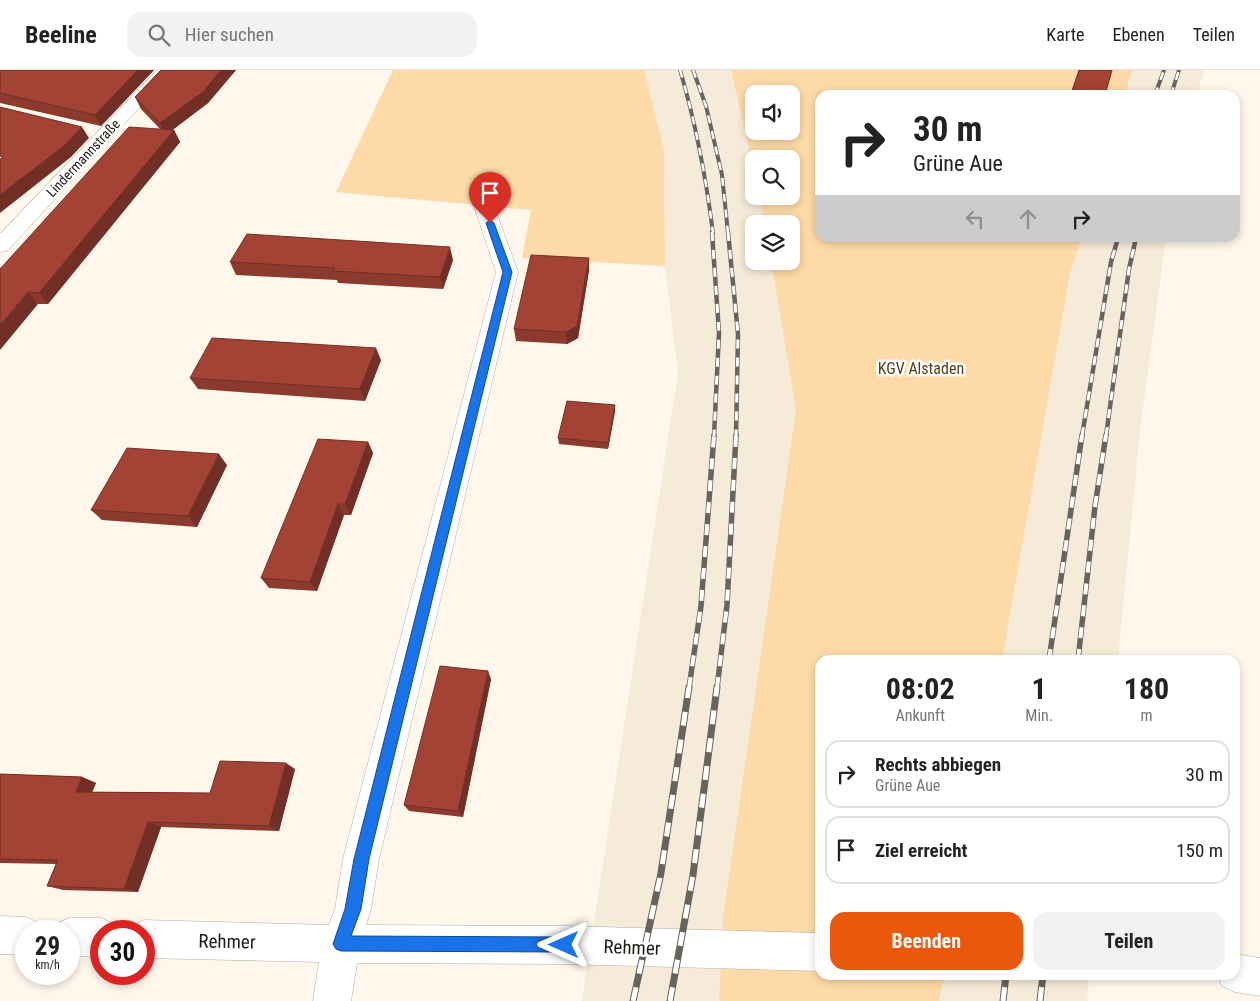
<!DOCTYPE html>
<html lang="de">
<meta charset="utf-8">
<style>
:root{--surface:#fff;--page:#f2f2f2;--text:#222;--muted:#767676;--line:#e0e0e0;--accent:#ea580c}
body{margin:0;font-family:"Roboto Condensed",sans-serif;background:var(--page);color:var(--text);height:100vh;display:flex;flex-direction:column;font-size:19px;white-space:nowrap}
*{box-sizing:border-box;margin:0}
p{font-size:16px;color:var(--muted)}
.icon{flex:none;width:28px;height:28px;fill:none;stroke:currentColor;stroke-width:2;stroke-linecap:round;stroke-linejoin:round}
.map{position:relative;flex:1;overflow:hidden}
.panel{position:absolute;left:815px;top:585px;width:425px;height:325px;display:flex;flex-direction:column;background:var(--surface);border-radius:15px;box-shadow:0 2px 8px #0003}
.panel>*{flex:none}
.top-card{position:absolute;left:815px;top:20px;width:425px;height:152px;border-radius:15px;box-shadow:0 2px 8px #0003;background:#fff;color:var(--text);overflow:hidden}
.controls{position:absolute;left:745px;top:15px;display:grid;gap:10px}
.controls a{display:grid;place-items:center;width:55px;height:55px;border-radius:10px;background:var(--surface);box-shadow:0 2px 8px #0003;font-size:25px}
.speed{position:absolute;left:15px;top:850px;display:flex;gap:10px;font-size:25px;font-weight:700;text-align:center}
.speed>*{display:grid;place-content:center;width:65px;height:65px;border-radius:50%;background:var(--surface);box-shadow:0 2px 8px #0003;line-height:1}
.speed small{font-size:12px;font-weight:400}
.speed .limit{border:8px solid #d22;background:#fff;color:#111}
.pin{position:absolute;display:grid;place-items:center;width:42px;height:42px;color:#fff;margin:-51px -21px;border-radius:50% 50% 50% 0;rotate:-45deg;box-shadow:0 0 5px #0007}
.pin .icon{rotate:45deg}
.me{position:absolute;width:55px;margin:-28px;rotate:270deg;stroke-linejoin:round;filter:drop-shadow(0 0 4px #0008)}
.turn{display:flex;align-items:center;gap:18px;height:105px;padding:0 15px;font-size:22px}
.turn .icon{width:65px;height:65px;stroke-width:2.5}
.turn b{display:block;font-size:35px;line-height:42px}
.lanes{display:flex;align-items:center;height:48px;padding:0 15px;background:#0003;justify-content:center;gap:25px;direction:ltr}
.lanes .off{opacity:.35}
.eta{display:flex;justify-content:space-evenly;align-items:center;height:85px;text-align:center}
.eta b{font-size:30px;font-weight:700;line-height:35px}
.action{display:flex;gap:10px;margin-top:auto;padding:10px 15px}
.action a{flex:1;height:58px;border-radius:15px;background:var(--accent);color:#fff;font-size:20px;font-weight:700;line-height:58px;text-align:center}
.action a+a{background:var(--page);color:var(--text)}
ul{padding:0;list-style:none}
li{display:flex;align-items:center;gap:15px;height:68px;margin:0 10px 8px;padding:0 5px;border:2px solid var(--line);border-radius:15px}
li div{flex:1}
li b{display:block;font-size:19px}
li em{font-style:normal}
header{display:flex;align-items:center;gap:30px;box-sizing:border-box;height:70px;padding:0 25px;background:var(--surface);border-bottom:1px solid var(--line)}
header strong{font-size:24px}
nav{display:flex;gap:28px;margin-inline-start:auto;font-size:18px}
.search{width:350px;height:45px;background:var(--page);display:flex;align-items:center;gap:12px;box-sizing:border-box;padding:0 18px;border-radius:15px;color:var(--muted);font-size:19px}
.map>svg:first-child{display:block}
.built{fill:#f6ead8}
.green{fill:#fddaa7;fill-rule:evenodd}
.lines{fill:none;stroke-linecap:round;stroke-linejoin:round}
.minor-casing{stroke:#b2aba1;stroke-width:1}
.minor{fill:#fff;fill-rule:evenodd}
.rail-far3-casing{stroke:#68635d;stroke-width:4}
.rail-far2-casing{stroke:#68635d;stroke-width:4.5}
.rail-far1-casing{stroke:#68635d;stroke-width:5.5}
.rail-casing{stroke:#68635d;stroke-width:7}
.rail-far3{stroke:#fff;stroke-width:2.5;stroke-dasharray:8;stroke-linecap:butt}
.rail-far2{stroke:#fff;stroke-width:3;stroke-dasharray:9;stroke-linecap:butt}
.rail-far1{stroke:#fff;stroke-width:4;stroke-dasharray:11;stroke-linecap:butt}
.rail{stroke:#fff;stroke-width:5;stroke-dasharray:14;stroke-linecap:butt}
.wall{fill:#8c3a2e}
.shaded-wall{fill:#722f26}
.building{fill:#a34336;stroke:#722f26}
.route{fill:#1a73e8;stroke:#114b97}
.labels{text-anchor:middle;stroke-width:5;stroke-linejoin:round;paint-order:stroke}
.far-street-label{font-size:14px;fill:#1e1b17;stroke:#fff}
.park-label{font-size:16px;fill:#553e16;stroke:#fff}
.near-street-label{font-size:19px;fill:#1e1b17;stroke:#fff}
</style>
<header>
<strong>Beeline</strong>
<div class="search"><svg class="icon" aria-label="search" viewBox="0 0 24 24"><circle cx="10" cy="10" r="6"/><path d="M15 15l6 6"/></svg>Hier suchen</div>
<nav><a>Karte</a><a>Ebenen</a><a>Teilen</a></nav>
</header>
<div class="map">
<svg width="1260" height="931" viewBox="0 0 1260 931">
<rect width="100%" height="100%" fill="#fff7ec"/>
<g class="built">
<polygon points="644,0 731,0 754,101 754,126 759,126 765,154 754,154 754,191 771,191 796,339 723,847 719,931 582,931 678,303 665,196 664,80"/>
<polygon points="1132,0 1204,0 1197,25 1125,25"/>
<polygon points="1081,168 1166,168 1140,360 1118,590 1002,590 1070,204"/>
<polygon points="945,905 1089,905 1087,931 939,931"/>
</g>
<g class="green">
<polygon points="393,0 644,0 664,80 665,196 522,188 531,140 336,122"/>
<path d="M731,0h401l-7,25h-305v143h261l-11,36 -68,386h-182v315h125l-6,26h-220l4,-84 73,-508 -25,-148h20v-37h-26l-6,-28h32v-37h-37v12zM754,24h37v37h-37z"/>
</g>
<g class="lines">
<defs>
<g id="minor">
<polygon points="157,0 174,0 7,181 0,182 0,164"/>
<polygon points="484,130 491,132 494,136 518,202 379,789 371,839 366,855 564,856 820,863 820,901 564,894 357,893 351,931 313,931 319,892 144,888 144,861 129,861 131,856 144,850 329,855 335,839 343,789 496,202 474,136 477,132"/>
<polygon points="0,846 26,847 39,853 43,861 26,861 26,885 0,884"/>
<polygon points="69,848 101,848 114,854 117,861 101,861 101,886 69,886 69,861 53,861 56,854"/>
<polygon points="1235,884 1260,888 1260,926 1235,922 1222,916 1217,905 1235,905"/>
</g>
</defs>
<use href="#minor" class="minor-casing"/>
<use href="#minor" class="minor"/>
<defs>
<g id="rail-far3">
<path d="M680,0c16,54 26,108 33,163"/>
<polyline points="693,0 706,36 722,105 728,163"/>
<polyline points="1155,25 1164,0"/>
<polyline points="1171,25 1179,0"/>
</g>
<g id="rail-far2">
<polyline points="712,162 719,263 714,366"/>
<polyline points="728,162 738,264 736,366"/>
<polyline points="1082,366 1111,192 1118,168"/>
<polyline points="1106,366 1129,199 1136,168"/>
</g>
<g id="rail-far1">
<polyline points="1049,590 1082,365"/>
<polyline points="1078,590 1095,436 1106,365"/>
<polyline points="689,618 701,536 714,365"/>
<polyline points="717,618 727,535 736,365"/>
</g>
<g id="rail">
<polyline points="633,931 661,803 689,617"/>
<polyline points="670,931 693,805 717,617"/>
<polyline points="1003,931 1006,905"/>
<polyline points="1040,931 1043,905"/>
</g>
</defs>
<use href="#rail-far3" class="rail-far3-casing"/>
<use href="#rail-far2" class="rail-far2-casing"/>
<use href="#rail-far1" class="rail-far1-casing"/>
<use href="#rail" class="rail-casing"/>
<use href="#rail-far3" class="rail-far3"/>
<use href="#rail-far2" class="rail-far2"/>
<use href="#rail-far1" class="rail-far1"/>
<use href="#rail" class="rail"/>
</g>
<g class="wall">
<polygon points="0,0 154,0 101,56 0,33"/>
<polygon points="161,0 236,0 208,33 172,60 174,60 180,72 48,234 38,234 0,199 160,59 141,39 135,27"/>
<polygon points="1079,0 1112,0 1105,25 1070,25"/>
<polygon points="589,188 589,200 578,268 567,274 516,271 514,259"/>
<polygon points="453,190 443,219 338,213 337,210 236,205 230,192"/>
<polygon points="381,290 365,331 198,319 190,308"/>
<polygon points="615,335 615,341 608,379 559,374 558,368"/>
<polygon points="368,372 373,383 351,445 344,445 317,521 269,518 261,508"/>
<polygon points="227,395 197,457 102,450 91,440"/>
<polygon points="491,609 463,747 409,741 404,735"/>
<polygon points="295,699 279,761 161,757 138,822 63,820 47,816 56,794 0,793 0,704 82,707 96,713 92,722 210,723"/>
</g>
<g class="shaded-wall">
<polygon points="138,0 154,0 101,56 95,45"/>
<polygon points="221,0 236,0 208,33 166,65 160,53"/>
<polygon points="82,57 89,68 71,87 0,143 0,125"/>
<polygon points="174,60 180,72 48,234 39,223"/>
<polygon points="450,177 453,190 443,219 440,207"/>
<polygon points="589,188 589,200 578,268 567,274 566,262"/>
<polygon points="28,222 38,234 0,280 0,255"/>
<polygon points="376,278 381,290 365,331 360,319"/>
<polygon points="615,335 615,341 608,379 608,373"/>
<polygon points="368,372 373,383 351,445 345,434"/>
<polygon points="219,384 227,395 197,457 188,446"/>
<polygon points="338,434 344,445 317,521 310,512"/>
<polygon points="488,601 491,609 463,747 458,741"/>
<polygon points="286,693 295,699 279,761 269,756"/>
<polygon points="82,707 96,713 90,727 76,722"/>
<polygon points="148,752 161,757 138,822 124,819"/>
</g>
<g class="building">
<polygon points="0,0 138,0 95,45 0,23"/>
<polygon points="161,0 221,0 203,22 160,53 135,27"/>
<polygon points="1079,0 1112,0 1105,25 1071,25"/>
<polygon points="930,22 974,24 975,25 931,25"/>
<polygon points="0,37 82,57 64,76 0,125 0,89 3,87 0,86"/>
<polygon points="129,57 174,60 39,223 28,222 0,255 0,199"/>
<polygon points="247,164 450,177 440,207 333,201 335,198 230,192"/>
<polygon points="531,185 589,188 577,256 566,262 514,259"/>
<polygon points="212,268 376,278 360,319 190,308"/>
<polygon points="567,331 615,335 608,373 558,368"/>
<polygon points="318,369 368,372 345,434 338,434 310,512 261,508"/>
<polygon points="127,378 219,384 188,446 91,440"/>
<polygon points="440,596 488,601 458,741 404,735"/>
<polygon points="220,691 286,693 269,756 148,752 124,819 47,816 58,790 0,789 0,704 82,707 76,722 210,723"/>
</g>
<polygon class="route" points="490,150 494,153 512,202 369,789 361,839 351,866 564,867 569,869 571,875 569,880 564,882 341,881 336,879 333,874 345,839 354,789 503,202 486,153"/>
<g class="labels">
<g class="far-street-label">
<text transform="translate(83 88) rotate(-47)" y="5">Lindermannstraße</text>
</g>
<g class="park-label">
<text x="921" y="304">KGV Alstaden</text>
</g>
<g class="near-street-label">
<text transform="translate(227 871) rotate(1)" y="7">Rehmer</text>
<text transform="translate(632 877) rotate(2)" y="7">Rehmer</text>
</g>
</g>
</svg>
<div class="controls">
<a><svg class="icon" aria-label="sound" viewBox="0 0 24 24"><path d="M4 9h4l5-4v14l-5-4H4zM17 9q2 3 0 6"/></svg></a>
<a><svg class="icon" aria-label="search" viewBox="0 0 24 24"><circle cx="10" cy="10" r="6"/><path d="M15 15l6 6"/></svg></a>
<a><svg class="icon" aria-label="layers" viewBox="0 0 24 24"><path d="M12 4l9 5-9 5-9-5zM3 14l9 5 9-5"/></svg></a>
</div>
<div class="speed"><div>29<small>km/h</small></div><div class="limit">30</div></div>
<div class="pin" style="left:490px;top:153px;background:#d93025"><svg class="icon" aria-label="arrive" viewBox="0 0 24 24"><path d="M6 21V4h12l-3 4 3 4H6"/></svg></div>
<svg class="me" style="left:564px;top:875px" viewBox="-20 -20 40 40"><path d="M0-17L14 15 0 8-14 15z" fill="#1a73e8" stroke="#fff" stroke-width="4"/></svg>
<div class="top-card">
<div class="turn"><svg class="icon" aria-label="right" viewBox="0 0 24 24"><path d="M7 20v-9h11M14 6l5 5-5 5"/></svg><div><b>30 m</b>Grüne Aue</div></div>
<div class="lanes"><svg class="icon off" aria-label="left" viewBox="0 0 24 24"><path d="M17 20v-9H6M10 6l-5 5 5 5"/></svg><svg class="icon off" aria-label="ahead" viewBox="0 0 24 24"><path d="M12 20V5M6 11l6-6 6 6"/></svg><svg class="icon" aria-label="right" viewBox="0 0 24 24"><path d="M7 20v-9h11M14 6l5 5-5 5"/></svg></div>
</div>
<section class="panel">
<div class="eta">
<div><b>08:02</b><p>Ankunft</p></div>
<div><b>1</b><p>Min.</p></div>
<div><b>180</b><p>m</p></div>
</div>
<ul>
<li><svg class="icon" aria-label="right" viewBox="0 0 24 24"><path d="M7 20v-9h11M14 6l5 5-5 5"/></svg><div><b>Rechts abbiegen</b><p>Grüne Aue</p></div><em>30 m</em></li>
<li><svg class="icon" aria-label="arrive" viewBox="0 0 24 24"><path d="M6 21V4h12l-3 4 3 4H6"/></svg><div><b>Ziel erreicht</b></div><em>150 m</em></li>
</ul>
<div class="action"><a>Beenden</a><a>Teilen</a></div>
</section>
</div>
